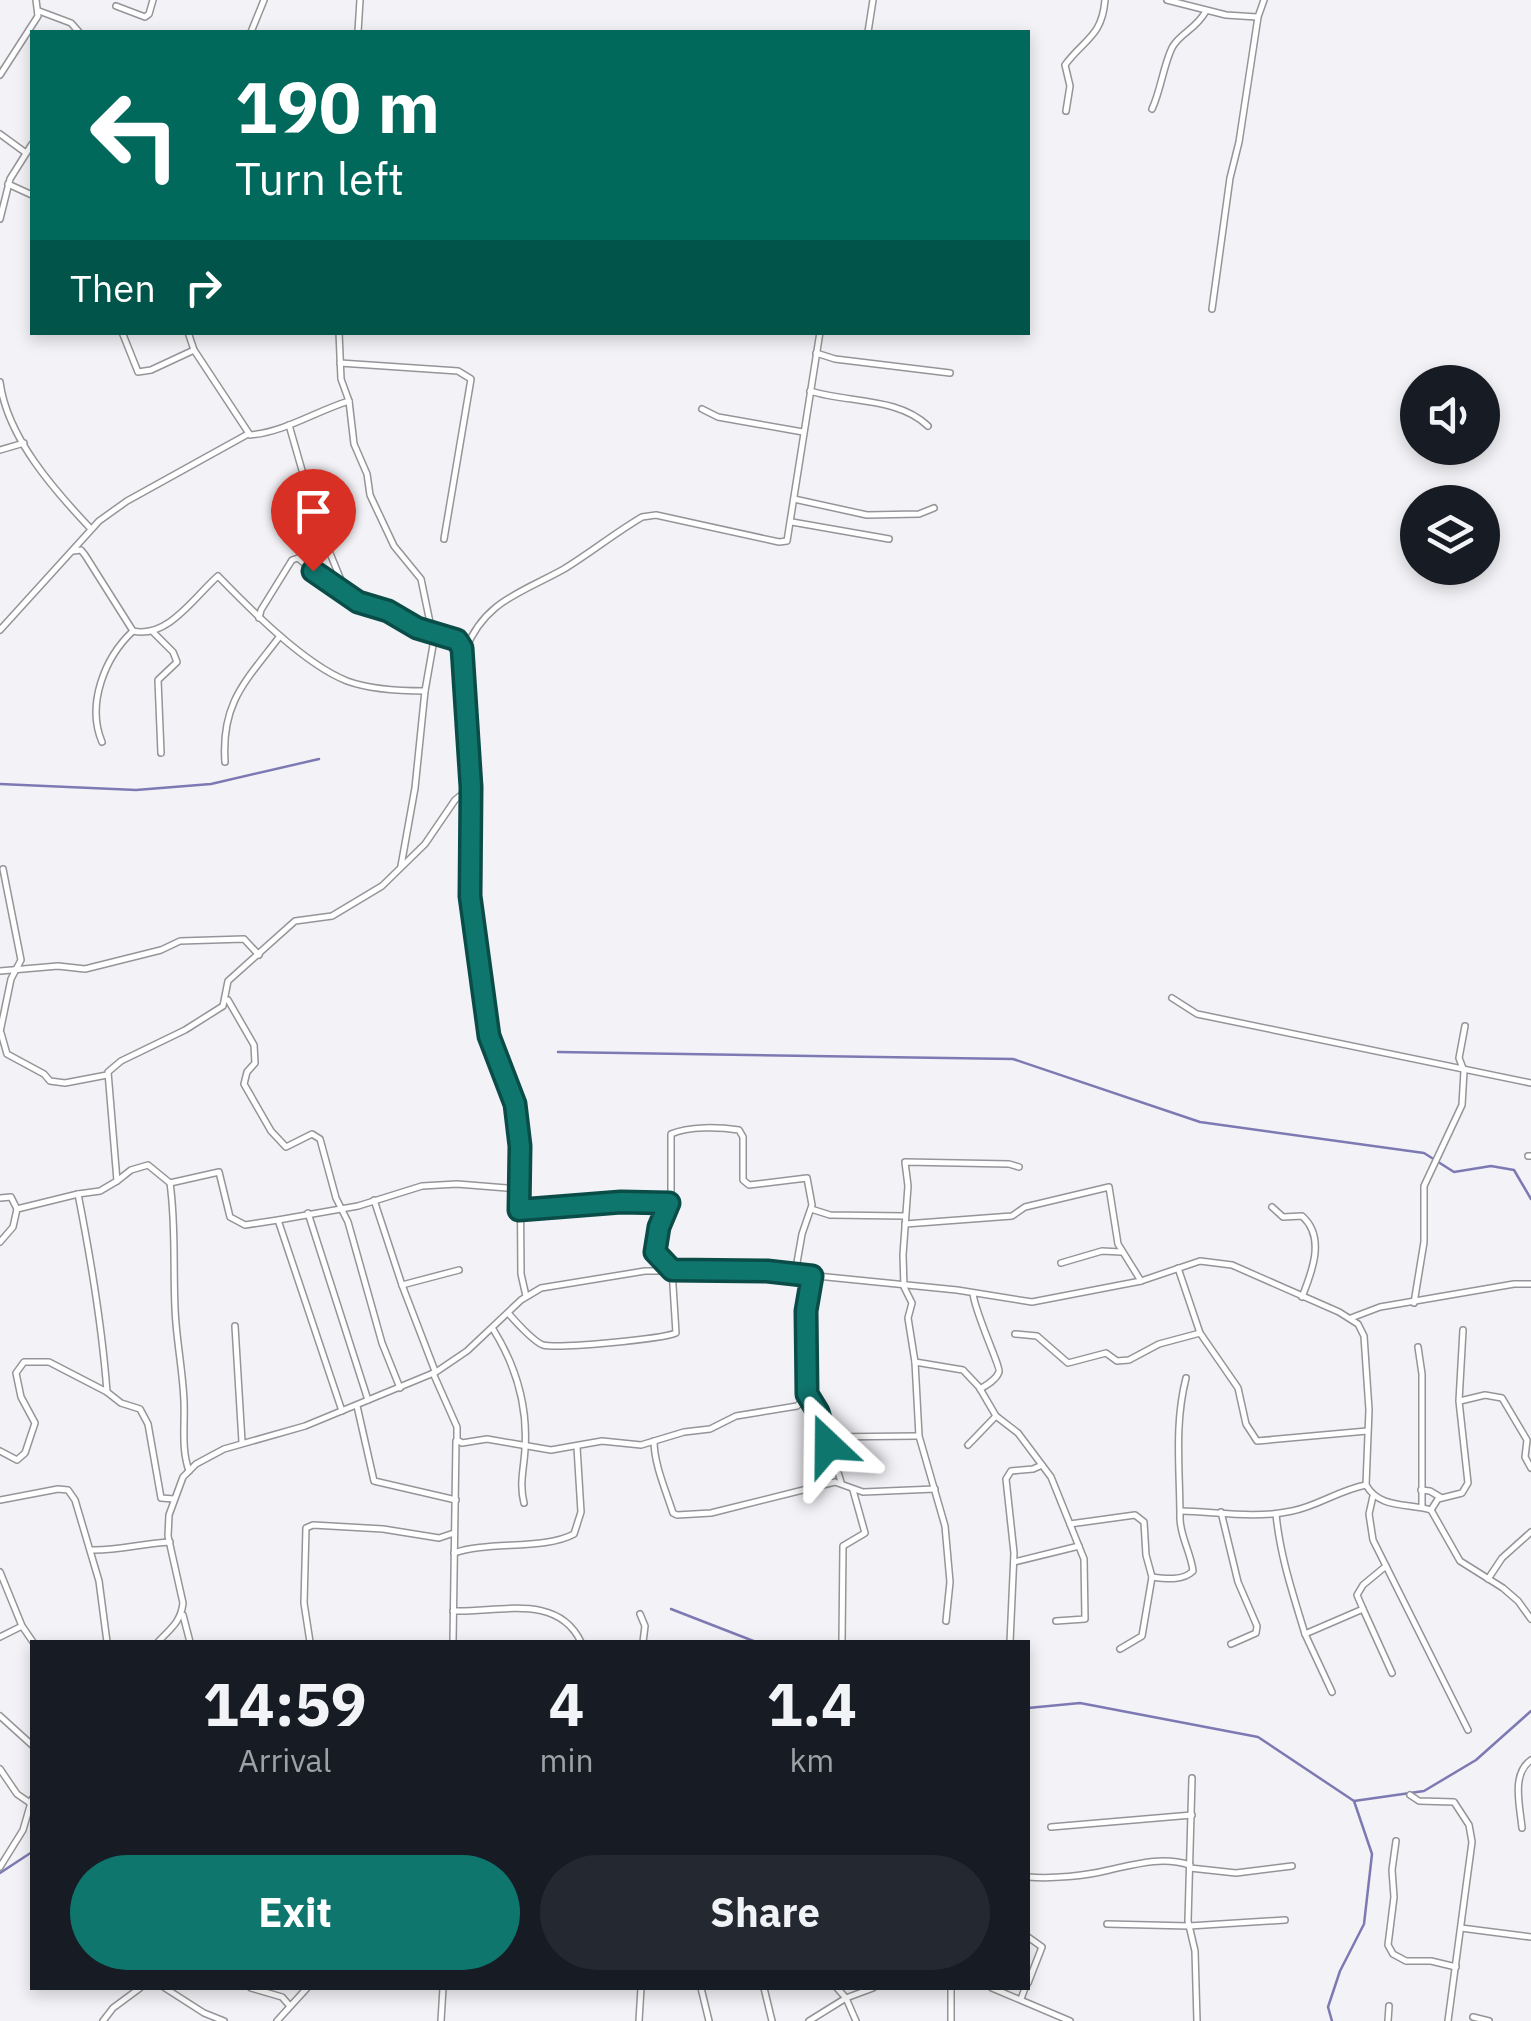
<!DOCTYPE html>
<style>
:root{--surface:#171b24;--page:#242831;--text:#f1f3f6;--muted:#9ea1a6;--accent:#0f766e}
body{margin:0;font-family:"IBM Plex Sans",sans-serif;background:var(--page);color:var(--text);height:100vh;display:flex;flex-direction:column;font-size:38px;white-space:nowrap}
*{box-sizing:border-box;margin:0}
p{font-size:32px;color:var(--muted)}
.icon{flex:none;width:55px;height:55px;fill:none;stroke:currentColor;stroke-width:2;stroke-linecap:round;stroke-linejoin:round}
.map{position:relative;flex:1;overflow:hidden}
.sheet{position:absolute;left:30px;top:1640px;width:1000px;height:350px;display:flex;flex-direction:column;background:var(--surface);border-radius:0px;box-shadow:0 5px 15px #0003}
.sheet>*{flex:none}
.hud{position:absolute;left:30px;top:30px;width:1000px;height:305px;border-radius:0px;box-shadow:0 5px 15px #0003;background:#00695c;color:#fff;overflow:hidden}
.tools{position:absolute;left:1400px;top:365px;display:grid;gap:20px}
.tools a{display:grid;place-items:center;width:100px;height:100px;border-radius:50%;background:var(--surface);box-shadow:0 5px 15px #0003;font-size:50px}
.pin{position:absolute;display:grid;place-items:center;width:85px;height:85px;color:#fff;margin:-102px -42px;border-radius:50% 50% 50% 0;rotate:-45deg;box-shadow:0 0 10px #0007}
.pin .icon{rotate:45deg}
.me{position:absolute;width:110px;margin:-55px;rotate:337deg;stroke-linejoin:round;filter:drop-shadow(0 0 8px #0008)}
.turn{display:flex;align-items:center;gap:35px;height:210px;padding:0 40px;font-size:45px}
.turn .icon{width:130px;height:130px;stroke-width:2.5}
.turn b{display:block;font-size:70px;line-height:85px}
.then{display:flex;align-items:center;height:95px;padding:0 40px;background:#0003;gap:20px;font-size:38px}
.eta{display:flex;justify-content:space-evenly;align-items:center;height:170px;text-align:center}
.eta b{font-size:60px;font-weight:800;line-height:70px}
.cta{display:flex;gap:20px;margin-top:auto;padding:20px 40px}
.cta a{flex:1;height:115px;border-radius:60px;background:var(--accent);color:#fff;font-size:40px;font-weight:800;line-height:115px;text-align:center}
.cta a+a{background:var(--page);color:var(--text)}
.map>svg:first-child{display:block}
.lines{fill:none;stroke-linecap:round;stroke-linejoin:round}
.stream{stroke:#7d79b3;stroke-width:2.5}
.street-casing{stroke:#959599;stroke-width:8}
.street{stroke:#fff;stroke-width:5}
.route-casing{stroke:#0a4d48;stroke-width:25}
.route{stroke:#0f766e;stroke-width:18}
</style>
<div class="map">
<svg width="1531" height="2021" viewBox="0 0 1531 2021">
<rect width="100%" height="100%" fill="#f3f3f7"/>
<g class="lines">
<g class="stream">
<polyline points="0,784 136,790 211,784 319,759"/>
<polyline points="558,1052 1013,1059 1200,1122 1424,1153 1454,1172 1491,1166 1514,1170 1531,1199"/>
<polyline points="671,1609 756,1642"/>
<polyline points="1028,1708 1080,1703 1258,1737 1354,1801 1424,1791 1476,1760 1531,1711"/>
<polyline points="0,1873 32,1852"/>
<polyline points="1332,2021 1328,2007 1340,1971 1364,1924 1372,1854 1354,1801"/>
</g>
<defs>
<g id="street">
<polyline points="1167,0 1226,15 1257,17"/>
<polyline points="116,6 145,17 149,14 153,0"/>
<polyline points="39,11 71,23 79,32"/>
<polyline points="251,32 264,0"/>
<polyline points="358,32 360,0"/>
<polyline points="868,32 873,0"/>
<polyline points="0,75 38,16 36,0"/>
<path d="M1152,109c9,-19 12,-47 21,-63 9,-14 23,-17 33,-35"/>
<path d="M1066,111l4,-25 -5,-21c19,-26 37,-28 40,-65"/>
<polyline points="0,134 26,153"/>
<polyline points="8,184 32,195"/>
<polyline points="0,219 10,179 32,144"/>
<polyline points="1212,309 1230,178 1239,142 1258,17 1264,0"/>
<polyline points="122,332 138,372 151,370 194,350"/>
<path d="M188,332l6,18 56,85c35,-3 66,-24 99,-34l5,43 13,30 3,21 24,51 27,33 11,53 25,8 5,8 9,139 -3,63 2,46 19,140 26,68 5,42 1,128 5,22"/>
<polyline points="339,332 341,379 349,401"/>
<polyline points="816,353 835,359 950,373"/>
<polyline points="340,363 458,371 471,379 444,539"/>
<path d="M0,382c7,55 54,108 91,147"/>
<path d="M810,391c38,12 88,6 118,35"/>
<polyline points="702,409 718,417 803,432"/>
<polyline points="289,425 316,519 343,585 341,591"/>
<polyline points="0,450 24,443"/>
<polyline points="794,499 867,515 919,514 934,508"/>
<polyline points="792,522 889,539"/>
<path d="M73,551l8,-1 4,5 48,76c35,8 62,-35 85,-55 32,33 86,88 129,105 22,8 54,10 78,10l10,-57"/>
<polyline points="259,618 261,610 292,560 298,558 325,581 358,602 371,604 417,628 432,632"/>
<polyline points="0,630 99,521 127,501 248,434"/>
<polyline points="152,631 173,652 177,662 158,680 161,753"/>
<path d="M465,651c19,-50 56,-58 99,-82 26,-16 51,-36 78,-52l14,-2 123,27 8,-1 33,-209"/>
<path d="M102,742c-16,-38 3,-85 31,-111"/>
<path d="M225,762c-4,-60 21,-81 55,-126"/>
<polyline points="401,866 415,788 425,691"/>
<polyline points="0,971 58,966 85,969 161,950 180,941 244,939 259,955"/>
<polyline points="1172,998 1197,1014 1531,1083"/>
<polyline points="228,1000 254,1045 255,1063 247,1072 244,1084 271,1131 286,1147 312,1134 320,1139 336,1198 348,1222 382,1343 400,1388"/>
<polyline points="0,1032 11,979 21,960 3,869"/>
<polyline points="1,1033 7,1054 44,1074 50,1081 65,1083 107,1075"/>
<polyline points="1528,1156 1531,1156"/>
<path d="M117,1181l14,-11 17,-5 22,18c6,42 3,83 5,125 1,31 8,63 9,94 1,24 -3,46 5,69"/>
<polyline points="170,1183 219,1172 230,1217 245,1225 278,1220"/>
<polyline points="0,1198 11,1197 17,1209"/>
<polyline points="374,1200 402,1285 435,1371"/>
<path d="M1272,1207l11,10 19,-1c24,21 10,56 0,81"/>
<polyline points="811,1209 830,1215 904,1216"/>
<polyline points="519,1210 621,1202 669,1203"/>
<polyline points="308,1213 368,1400"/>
<polyline points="905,1224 1012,1216 1025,1207 1109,1187 1118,1244 1141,1281"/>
<polyline points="0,1242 13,1227 17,1209 78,1194"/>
<polyline points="1061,1263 1102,1251 1121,1252"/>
<polyline points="1178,1268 1200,1333 1238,1388 1246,1424 1257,1441 1367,1431"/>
<polyline points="402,1285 459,1270"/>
<path d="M973,1293c1,18 28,74 26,79 -3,8 -12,13 -19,17"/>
<polyline points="1414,1303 1424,1242 1424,1186 1462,1105 1464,1071 1459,1058 1465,1026"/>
<path d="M509,1314c6,7 25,28 34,31 16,4 118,-6 133,-12l-4,-63 -17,-18 4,-25 12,-28v-65c18,-8 48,-7 68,-4l4,7v43l6,5 58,-7 5,27 -10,29 -7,40"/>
<polyline points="1351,1318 1380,1307 1514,1284 1531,1284"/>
<polyline points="235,1326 242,1442"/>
<path d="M493,1329c23,37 35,76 32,120 -1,20 -6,34 -1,54"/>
<polyline points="1015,1334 1037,1336 1068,1363 1106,1353 1117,1361 1129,1360 1159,1344 1200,1333"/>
<polyline points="1418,1347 1422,1374 1422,1507"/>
<polyline points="915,1362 963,1370 979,1387 996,1416 1018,1433 1051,1477 1084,1559 1085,1619 1056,1621"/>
<polyline points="433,1373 457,1427 457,1440 462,1443 487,1439 551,1450 602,1441 641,1445 684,1432 710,1429 736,1416 797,1406 805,1399 809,1364 806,1311 812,1277"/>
<polyline points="808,1395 818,1412 827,1437"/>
<polyline points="1460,1401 1485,1395 1502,1398 1527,1440 1525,1457 1531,1468"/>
<polyline points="357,1406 374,1481 456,1500"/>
<polyline points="342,1411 278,1220 358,1206 422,1186 457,1184 518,1189"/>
<path d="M654,1441c0,23 12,50 19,72l4,2 34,-2 124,-31 28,10 72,-3"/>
<polyline points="968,1445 996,1416"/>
<polyline points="0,1451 17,1460 25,1453 35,1423 21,1397 16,1373 24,1362 49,1362 107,1392"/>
<polyline points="841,1482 827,1437 917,1436"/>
<polyline points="1421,1490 1430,1491 1440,1497"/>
<polyline points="1373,1496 1369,1514 1373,1540 1468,1730"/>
<path d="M174,1499l-13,-1 -13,-74 -8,-15 -19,-6 -14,-11c-5,-67 -16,-132 -29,-198l22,-3 17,-10 -9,-109 13,-11 64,-31 38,-24 5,-25 67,-60 37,-5 50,-30 43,-42 30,-44 16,-13"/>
<polyline points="0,1500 58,1489 68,1490 75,1500 99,1581 107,1642"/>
<polyline points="1431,1510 1438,1499 1462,1493 1468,1483 1459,1401 1463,1330"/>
<path d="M1181,1511c36,1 75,8 111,0 26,-5 47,-21 74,-26"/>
<polyline points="1221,1512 1238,1582 1257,1626 1256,1633 1231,1644"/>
<path d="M1276,1514c4,42 17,80 29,120"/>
<polyline points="1070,1524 1135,1515 1144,1522 1146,1555 1152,1577 1142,1636 1120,1649"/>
<path d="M91,1550c27,1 52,-7 79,-8"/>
<path d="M454,1553c33,-12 91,-3 120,-19l7,-22 -4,-65"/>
<polyline points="1014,1562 1079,1546"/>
<polyline points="0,1572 22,1626 33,1642"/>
<path d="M1152,1577c14,2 31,4 41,-6 -2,-18 -13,-35 -13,-53 0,-48 -6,-93 6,-140"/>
<polyline points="1488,1579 1502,1558 1531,1532"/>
<polyline points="1363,1609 1392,1673"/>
<path d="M453,1611c44,2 104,-19 128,31"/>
<polyline points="640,1614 645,1626 643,1642"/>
<polyline points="183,1615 190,1642"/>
<polyline points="946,1621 950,1582 945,1526 919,1436 915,1362 908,1318 912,1303 904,1287 903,1255 908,1186 905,1162 1009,1164 1019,1167"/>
<polyline points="0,1637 22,1626"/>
<polyline points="842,1641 843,1546 865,1533 853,1490"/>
<path d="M158,1642c12,-13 23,-20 25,-39l-15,-67 1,-21 14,-38 13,-13 28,-15 81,-23 131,-54 31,-21 54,-51 20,-12 104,-17h122l190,19 75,12 109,-21 59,-20 32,4 107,47 19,12 6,12 5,74 -3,75c14,24 41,18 65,25l29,51 43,27 15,13 13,18"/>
<polyline points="310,1642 304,1603 306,1528 313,1525 383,1529 439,1538 454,1533"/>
<polyline points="453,1642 456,1441"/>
<polyline points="1010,1642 1014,1553 1006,1479 1011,1471 1033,1469 1042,1465"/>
<polyline points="1332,1692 1305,1634 1363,1609 1357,1595 1363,1585 1386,1566"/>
<polyline points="0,1716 32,1745"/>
<polyline points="0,1769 17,1794 30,1803"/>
<polyline points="1192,1778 1188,1921 1195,1951 1197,2021"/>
<polyline points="1410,1795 1419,1801 1454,1802 1469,1825 1472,1842 1448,2021"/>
<polyline points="1051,1827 1192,1815"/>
<path d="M1522,1828c-2,-22 -11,-54 9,-68"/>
<polyline points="1396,1841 1392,1870 1394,1897 1388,1945 1393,1954 1406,1961 1431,1961 1456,1967"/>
<polyline points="0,1867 23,1830 32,1799"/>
<polyline points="1190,1868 1236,1873 1292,1866"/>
<path d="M1028,1877c24,2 57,-1 81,-7 27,-6 53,-14 81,-5"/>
<polyline points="1107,1924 1189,1926 1285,1920"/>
<polyline points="1461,1928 1531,1937"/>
<polyline points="1028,1937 1042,1947 1028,1983"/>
<polyline points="165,1988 204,2013 224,2021"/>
<polyline points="251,1988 282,1997 289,2005"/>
<polyline points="701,1988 709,2021"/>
<polyline points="764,1988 772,2021"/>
<polyline points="837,1988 846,1998 856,2021"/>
<polyline points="951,1988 951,2021"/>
<polyline points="992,1988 1070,2021"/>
<polyline points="1021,1999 1025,1988"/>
<polyline points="1473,2017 1489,2021"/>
<polyline points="103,2021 113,2008 140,1988"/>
<polyline points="277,2021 307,1988"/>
<polyline points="441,2021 443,1988"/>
<polyline points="639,2021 641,1988"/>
<polyline points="809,2021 846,1998 873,1988"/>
<polyline points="1388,2021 1389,2006"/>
</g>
</defs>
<use href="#street" class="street-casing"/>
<use href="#street" class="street"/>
</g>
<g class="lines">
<defs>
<polyline id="route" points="313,571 358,602 388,611 417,628 457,640 462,648 471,787 470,896 489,1036 515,1104 520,1146 519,1210 621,1202 669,1203 659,1227 655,1252 672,1270 767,1271 812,1276 806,1311 807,1394 818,1412 828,1445"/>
</defs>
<use href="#route" class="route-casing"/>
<use href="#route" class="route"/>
</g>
</svg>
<div class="tools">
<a><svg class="icon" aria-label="sound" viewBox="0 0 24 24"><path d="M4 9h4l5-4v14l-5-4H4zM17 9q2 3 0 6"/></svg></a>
<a><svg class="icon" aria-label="layers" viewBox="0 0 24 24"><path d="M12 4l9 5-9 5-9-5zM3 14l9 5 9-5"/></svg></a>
</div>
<div class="pin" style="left:313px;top:571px;background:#d93025"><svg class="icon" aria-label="arrive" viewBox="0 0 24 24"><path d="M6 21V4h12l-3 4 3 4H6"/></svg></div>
<svg class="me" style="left:828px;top:1445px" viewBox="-20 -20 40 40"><path d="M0-17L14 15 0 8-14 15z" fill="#0f766e" stroke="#fff" stroke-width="4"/></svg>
<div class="hud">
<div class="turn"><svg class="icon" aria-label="left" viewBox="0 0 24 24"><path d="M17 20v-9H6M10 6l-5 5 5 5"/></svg><div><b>190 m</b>Turn left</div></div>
<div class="then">Then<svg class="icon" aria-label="right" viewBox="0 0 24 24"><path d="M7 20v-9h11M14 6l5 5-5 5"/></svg></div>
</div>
<section class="sheet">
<div class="eta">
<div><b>14:59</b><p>Arrival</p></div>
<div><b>4</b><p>min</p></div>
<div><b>1.4</b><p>km</p></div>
</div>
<div class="cta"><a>Exit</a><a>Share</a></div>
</section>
</div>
